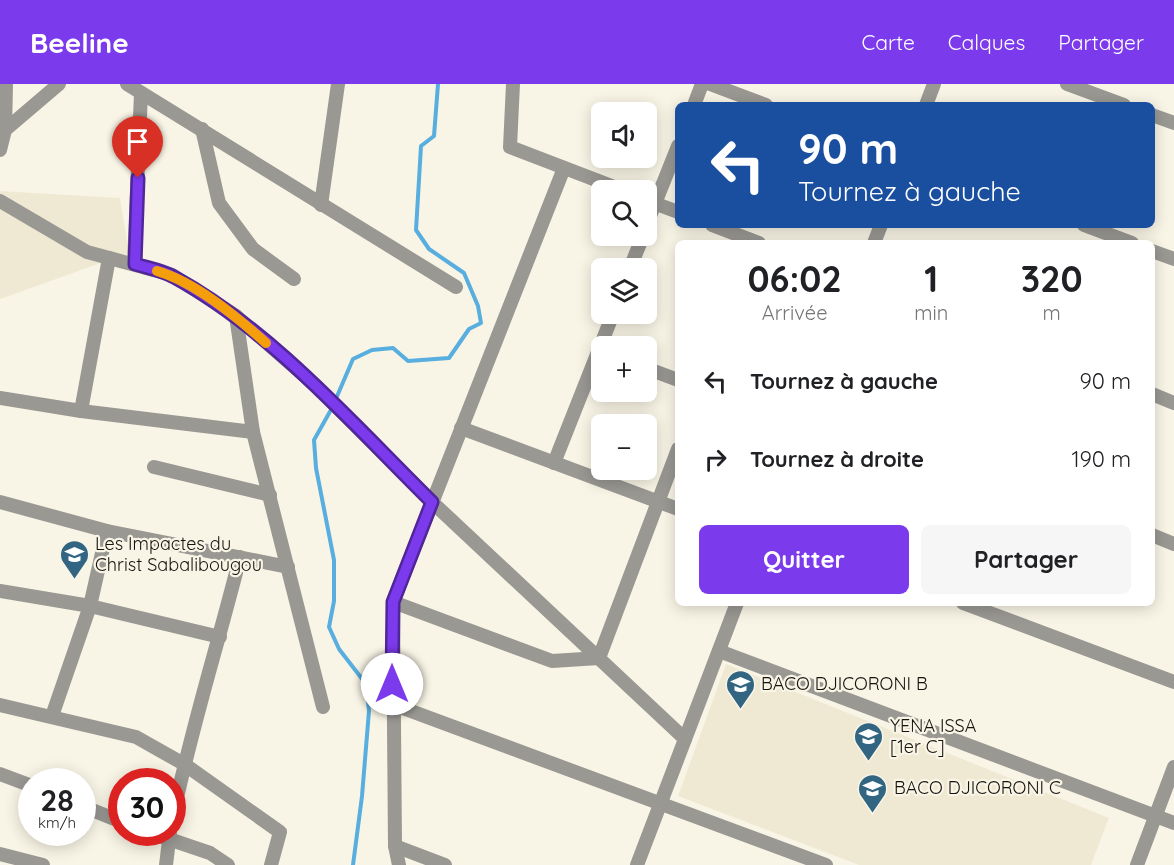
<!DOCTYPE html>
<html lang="fr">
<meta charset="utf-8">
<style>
:root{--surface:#fff;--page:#f6f6f6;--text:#202124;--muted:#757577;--accent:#7c3aed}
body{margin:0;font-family:Quicksand,sans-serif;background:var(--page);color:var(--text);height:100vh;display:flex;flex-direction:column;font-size:22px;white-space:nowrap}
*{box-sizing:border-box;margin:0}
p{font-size:20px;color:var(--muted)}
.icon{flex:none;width:33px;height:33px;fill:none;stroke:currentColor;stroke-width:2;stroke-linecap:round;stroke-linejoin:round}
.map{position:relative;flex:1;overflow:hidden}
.details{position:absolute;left:675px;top:156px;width:480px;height:366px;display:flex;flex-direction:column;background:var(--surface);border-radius:9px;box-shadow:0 3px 15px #0003}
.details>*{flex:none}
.guide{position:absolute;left:675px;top:18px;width:480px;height:126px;border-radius:9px;box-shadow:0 3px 15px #0003;background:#1a4fa0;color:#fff;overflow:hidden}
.fabs{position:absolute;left:591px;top:18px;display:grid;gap:12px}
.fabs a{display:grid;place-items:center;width:66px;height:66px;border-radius:9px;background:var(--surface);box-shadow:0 3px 15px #0003;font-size:30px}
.speed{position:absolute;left:18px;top:684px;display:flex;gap:12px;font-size:30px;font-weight:700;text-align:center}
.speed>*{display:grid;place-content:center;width:78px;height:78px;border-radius:50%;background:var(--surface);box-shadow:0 3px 15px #0003;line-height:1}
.speed small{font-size:15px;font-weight:400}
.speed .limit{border:9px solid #d22;background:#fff;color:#111}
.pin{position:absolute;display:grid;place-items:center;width:51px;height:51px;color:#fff;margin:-62px -26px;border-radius:50% 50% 50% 0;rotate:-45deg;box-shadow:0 0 6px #0007}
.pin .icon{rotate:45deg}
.me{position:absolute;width:66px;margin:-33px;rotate:0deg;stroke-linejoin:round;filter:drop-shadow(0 0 4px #0008)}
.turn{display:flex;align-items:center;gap:21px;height:126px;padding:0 24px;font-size:27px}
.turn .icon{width:78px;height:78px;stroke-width:2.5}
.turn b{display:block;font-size:42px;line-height:51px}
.eta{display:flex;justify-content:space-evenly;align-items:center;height:102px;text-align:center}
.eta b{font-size:36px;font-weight:700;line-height:42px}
.cta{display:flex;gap:12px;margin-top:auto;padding:12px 24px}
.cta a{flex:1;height:69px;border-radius:9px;background:var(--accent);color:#fff;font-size:24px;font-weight:700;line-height:69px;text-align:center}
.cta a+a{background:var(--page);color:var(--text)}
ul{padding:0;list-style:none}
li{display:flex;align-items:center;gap:18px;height:78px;padding:0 24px}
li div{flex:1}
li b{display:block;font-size:22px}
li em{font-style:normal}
header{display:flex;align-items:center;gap:36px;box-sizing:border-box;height:84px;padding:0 30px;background:var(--accent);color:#fff}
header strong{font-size:28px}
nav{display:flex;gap:33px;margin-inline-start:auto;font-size:21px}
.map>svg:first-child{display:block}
.built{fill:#efe9d3}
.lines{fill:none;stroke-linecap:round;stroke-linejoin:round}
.stream{stroke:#58aedf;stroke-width:4}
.street{stroke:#9a9893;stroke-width:14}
.route-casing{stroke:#51269a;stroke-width:15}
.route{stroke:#7c3aed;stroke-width:10}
.slow{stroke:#f59e0b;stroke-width:10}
.labels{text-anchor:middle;stroke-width:4.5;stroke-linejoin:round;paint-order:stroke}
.poi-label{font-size:18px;fill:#15130e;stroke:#f9f5e6;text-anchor:start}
</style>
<header>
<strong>Beeline</strong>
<nav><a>Carte</a><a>Calques</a><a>Partager</a></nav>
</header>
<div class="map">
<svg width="1174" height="781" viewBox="0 0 1174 781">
<rect width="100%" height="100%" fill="#f9f5e6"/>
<g class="built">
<polygon points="0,107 120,114 129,169 0,215"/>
<polygon points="726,580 1109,734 1091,781 859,781 678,712"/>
</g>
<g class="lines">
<g class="stream">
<polyline points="335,317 353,275 372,266 393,264 408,277 449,274 469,245 481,239 478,222 464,189 429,165 416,146 421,62 434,52 438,0"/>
<polyline points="332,324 314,356 316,384 334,476 334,517 329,543 339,565 366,600 369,627 362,712 353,781"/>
</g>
<g class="street">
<polyline points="127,0 456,203"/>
<polyline points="513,0 510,63 622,106"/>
<polyline points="710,0 766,21"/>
<polyline points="1067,0 1124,21"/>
<polyline points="694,21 702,0"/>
<polyline points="926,21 934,0"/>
<polyline points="1152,31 1174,39"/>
<polyline points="202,45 219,119 253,165 294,195"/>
<polyline points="5,46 6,0"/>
<polyline points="0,66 5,46 59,0"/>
<polyline points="646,116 678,128"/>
<polyline points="0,117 87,168 172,191 236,232 316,302 432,418 685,655"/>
<polyline points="321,121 338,0"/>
<polyline points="712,141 759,159"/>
<polyline points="1084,141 1132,159"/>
<polyline points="646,142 678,62"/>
<polyline points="874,159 881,141"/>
<polyline points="1152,167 1174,175"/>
<polyline points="134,180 141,9"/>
<polyline points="630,184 643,152"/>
<polyline points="236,232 253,348"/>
<polyline points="646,284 678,296"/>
<polyline points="1152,310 1174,319"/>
<polyline points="0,314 81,327 253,348 323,623"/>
<polyline points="81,327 109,174"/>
<polyline points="461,344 678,425"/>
<polyline points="554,379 613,230"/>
<polyline points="154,383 270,411"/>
<polyline points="0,418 107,447 288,483"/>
<polyline points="107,447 90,522 220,553"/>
<polyline points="1152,451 1174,460"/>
<polyline points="0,507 90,522 52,632"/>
<polyline points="393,518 552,577 599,574 678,365"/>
<polyline points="963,519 1174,598"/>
<polyline points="719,567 1174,739"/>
<polyline points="392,620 826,781"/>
<polyline points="0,621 136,653 184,680 280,748 271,781"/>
<polyline points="0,690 32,702"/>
<polyline points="82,722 122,738"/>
<path d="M172,737c18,-89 46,-176 68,-264"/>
<polyline points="148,748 210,769 228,781"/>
<polyline points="395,762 445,781"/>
<polyline points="0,770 43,781"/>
<polyline points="166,781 170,748"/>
<polyline points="399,781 395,762 393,518 564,84"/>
<polyline points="637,781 737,519"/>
<polyline points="1137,781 1174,683"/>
</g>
</g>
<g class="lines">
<defs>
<path id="route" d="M138,94l-3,86c12,4 27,6 39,13 97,53 179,147 258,225l-39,100 -1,82"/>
</defs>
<use href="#route" class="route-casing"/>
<use href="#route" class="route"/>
<path class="slow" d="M157,187c38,11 79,45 109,72"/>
</g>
<defs>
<symbol id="school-pin" viewBox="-11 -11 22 30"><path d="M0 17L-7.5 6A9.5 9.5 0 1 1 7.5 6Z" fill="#326582" stroke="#f9f5e6"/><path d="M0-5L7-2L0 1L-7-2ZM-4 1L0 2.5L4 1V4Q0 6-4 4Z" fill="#fff"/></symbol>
</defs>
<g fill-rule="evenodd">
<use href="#school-pin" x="58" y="454" width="33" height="45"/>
<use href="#school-pin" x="724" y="584" width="33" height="45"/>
<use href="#school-pin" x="852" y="636" width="33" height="45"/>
<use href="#school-pin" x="856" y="688" width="33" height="45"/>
</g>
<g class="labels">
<g class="poi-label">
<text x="95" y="466">Les Impactes du<tspan x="95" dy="21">Christ Sabalibougou</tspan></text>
<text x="761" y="606">BACO DJICORONI B</text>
<text x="890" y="648">YENA ISSA<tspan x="890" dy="21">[1er C]</tspan></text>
<text x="894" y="710">BACO DJICORONI C</text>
</g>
</g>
</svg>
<div class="fabs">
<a><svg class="icon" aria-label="sound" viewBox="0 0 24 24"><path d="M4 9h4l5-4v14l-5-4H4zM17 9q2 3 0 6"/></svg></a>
<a><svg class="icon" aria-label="search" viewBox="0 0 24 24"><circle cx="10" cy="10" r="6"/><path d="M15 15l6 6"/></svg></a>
<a><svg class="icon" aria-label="layers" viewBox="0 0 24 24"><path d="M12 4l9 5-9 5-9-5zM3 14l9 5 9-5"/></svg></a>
<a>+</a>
<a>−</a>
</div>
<div class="speed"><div>28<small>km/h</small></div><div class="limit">30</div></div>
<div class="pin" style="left:138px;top:94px;background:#d93025"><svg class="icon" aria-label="arrive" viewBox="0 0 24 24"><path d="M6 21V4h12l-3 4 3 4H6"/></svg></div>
<svg class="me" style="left:392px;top:600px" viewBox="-20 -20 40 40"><circle r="19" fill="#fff"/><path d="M0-13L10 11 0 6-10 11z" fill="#7c3aed"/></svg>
<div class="guide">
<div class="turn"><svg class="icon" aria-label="left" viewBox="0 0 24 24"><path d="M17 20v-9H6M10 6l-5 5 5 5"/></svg><div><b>90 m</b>Tournez à gauche</div></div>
</div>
<section class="details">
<div class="eta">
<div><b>06:02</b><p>Arrivée</p></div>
<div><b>1</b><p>min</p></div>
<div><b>320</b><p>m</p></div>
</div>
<ul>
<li><svg class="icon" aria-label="left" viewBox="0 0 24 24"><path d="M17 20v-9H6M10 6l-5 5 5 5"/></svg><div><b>Tournez à gauche</b></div><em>90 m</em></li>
<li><svg class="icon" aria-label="right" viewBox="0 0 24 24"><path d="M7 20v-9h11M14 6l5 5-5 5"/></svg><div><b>Tournez à droite</b></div><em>190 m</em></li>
</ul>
<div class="cta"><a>Quitter</a><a>Partager</a></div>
</section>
</div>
